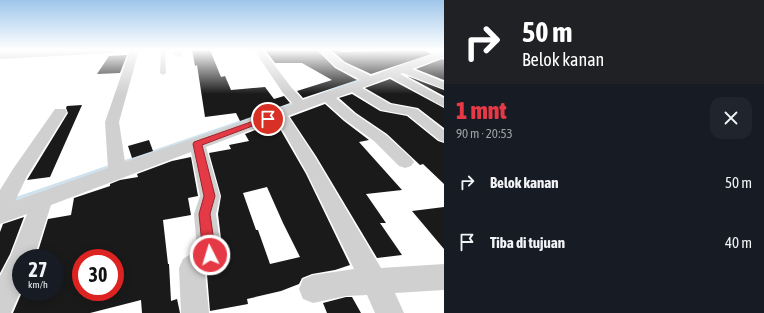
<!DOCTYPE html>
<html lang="id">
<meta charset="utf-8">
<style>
:root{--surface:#171b24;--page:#20242c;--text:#f1f3f6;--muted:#9ea1a6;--accent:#e63946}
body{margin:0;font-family:"Asap Condensed",sans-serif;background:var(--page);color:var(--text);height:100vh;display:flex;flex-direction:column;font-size:15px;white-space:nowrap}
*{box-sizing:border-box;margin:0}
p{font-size:13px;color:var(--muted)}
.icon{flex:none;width:22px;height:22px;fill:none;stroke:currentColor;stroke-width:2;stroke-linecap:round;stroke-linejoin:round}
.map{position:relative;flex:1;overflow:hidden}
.details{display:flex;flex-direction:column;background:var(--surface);width:320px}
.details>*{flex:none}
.banner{background:#202124;color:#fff;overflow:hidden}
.speed{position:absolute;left:12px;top:249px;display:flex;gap:8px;font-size:20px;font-weight:700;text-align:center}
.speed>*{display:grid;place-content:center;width:52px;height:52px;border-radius:50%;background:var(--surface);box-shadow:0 2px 10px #0003;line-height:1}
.speed small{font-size:10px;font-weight:400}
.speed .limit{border:6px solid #d22;background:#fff;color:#111}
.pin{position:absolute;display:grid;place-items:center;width:34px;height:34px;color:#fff;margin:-17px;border:2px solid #fff;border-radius:50%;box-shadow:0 1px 4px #0007}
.me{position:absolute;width:44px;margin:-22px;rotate:355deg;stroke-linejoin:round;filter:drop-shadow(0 0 3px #0008)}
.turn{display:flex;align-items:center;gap:14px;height:84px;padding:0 12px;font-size:18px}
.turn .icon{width:52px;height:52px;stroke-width:2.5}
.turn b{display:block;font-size:28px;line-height:34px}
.round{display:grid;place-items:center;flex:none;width:42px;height:42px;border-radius:12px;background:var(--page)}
.overview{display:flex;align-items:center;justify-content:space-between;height:68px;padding:0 12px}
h1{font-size:24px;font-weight:800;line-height:30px;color:var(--accent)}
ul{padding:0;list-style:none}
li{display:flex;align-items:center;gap:12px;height:60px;padding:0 12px}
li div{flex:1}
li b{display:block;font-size:15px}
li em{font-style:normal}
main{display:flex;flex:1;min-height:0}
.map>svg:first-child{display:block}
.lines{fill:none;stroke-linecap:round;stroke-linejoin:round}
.stream{fill:#cfe2ee;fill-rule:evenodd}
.building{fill:#1a1a1a;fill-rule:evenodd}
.lane{fill:#d0d0d0;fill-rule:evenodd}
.street{fill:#d0d0d0;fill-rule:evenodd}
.secondary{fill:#bdbdbd;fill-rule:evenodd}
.route{fill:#e63946;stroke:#96252e}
</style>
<main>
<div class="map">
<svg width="444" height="313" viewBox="0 0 444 313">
<rect width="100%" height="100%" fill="#fff"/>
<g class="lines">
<g class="stream">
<polygon points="440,50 444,51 382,74 379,73"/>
<polygon points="361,78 364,79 300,103 299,103 297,102"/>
<polygon points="294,102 296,102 297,103 123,164 121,165 118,163 119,162"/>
<polygon points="112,164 115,166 114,167 15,202 13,202 12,200 13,198"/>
</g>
</g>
<g class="building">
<polygon points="192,50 210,50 221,77 225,76 231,90 265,87 274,99 284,96 290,103 240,121 236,113 205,117 197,65 195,66"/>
<polygon points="265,50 317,50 335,68 357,80 303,98 297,91 332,80 302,63 275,63"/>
<polygon points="331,50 339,50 342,52 414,50 426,51 431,54 371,74 345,62"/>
<polygon points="127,55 120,73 97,74 109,56"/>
<polygon points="442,59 444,60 444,80 416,69"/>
<polygon points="407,76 444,90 444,96"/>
<polygon points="390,79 444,108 444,128 418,108 391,103 365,88"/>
<polygon points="352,94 380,111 407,116 438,141 444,143 444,184 423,164 420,165 387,134 356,113 339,98"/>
<polygon points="325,104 344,121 369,140 359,142 402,190 366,194 386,223 380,223 402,255 377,258 316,156 290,117"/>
<polygon points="82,105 50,177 27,180 68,113 66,108 67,106"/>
<path d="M276,122l30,52 44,91 -15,5 -23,4 -10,4 -3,6 -18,7 -34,8 1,5 -38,7 -3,-37 3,-3 12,-2 -1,-8 2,-6 -5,-41 3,-18 -12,-43 22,-4 -2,-4 20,-4 -4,-7zM267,187l16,36 17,34 -30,7 -12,-34h-2l-13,-37z"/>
<polygon points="149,140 153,151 132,158 128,146"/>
<path d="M191,157l7,39 -10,2 3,17 -28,5 5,44h1l2,37 6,-2 3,14h-38l-1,-13 -51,13h-77l9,-21h33v-34h-2v-3l-17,3 12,-39 23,-4 3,-17 36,-12v-2l10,-4 18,-3 -1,-3 35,-13zM81,258h34v34h-34z"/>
<polygon points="444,207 444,249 412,211"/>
<polygon points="24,217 10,254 0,273 0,232 3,224"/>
<polygon points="346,297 352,297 361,313 327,313 323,303"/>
</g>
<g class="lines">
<polygon class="lane" points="161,50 165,50 166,73 163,75 160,73"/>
<g class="street">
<polygon points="130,50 139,50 119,122 125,162 293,104 283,93 254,50 263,50 291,87 303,100 361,80 336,67 318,50 328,50 344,63 371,76 444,51 444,57 412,69 444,82 444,89 403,73 400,74 444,98 444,107 390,77 362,88 390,104 417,109 444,130 444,142 439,140 408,115 381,110 352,92 336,98 355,114 386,135 411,158 414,162 411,166 405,168 399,166 374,141 345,120 325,102 288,116 315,157 381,268 444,264 444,290 395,293 404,313 375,313 367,295 346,296 313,303 303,299 299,289 303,279 313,275 354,269 307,173 277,120 206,147 220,196 216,214 222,255 217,265 205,273 209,313 181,313 179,268 183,259 197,250 194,214 200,196 191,152 51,205 34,258 21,258 21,290 11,313 0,313 0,276 11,255 27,214 0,224 0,190 13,169 55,109 65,109 67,112 27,176 15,201 108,168 105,122"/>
<polygon points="174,50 183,50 181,56 178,57 173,54"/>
</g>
<polygon class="secondary" points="23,50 117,50 112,53 0,59 0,51"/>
</g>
<linearGradient id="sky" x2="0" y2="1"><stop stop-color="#9ec6ea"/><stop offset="0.53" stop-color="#fff"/><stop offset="1" stop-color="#fff" stop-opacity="0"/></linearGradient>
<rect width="444" height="94" fill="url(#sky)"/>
<polygon class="route" points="265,117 268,117 271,119 202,145 215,196 210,214 216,255 214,259 210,261 205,259 203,255 199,214 204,196 193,144 194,142"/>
</svg>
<div class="speed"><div>27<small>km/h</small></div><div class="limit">30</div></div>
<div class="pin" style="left:268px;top:119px;background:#d93025"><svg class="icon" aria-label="arrive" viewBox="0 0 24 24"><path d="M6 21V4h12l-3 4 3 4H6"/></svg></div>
<svg class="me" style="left:210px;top:255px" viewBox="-20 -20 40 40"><circle r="17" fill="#e63946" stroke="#fff" stroke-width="3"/><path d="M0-11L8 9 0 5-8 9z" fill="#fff"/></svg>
</div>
<section class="details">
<div class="banner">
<div class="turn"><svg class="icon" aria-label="right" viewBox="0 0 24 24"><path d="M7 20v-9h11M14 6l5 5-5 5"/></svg><div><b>50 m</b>Belok kanan</div></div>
</div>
<div class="overview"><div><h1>1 mnt</h1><p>90 m · 20:53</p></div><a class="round"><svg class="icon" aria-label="close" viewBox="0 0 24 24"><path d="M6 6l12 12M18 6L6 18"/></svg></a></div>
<ul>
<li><svg class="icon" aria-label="right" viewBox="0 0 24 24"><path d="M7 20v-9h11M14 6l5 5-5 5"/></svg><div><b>Belok kanan</b></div><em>50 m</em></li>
<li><svg class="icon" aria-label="arrive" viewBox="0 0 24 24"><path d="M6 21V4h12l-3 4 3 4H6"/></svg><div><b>Tiba di tujuan</b></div><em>40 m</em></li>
</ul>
</section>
</main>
